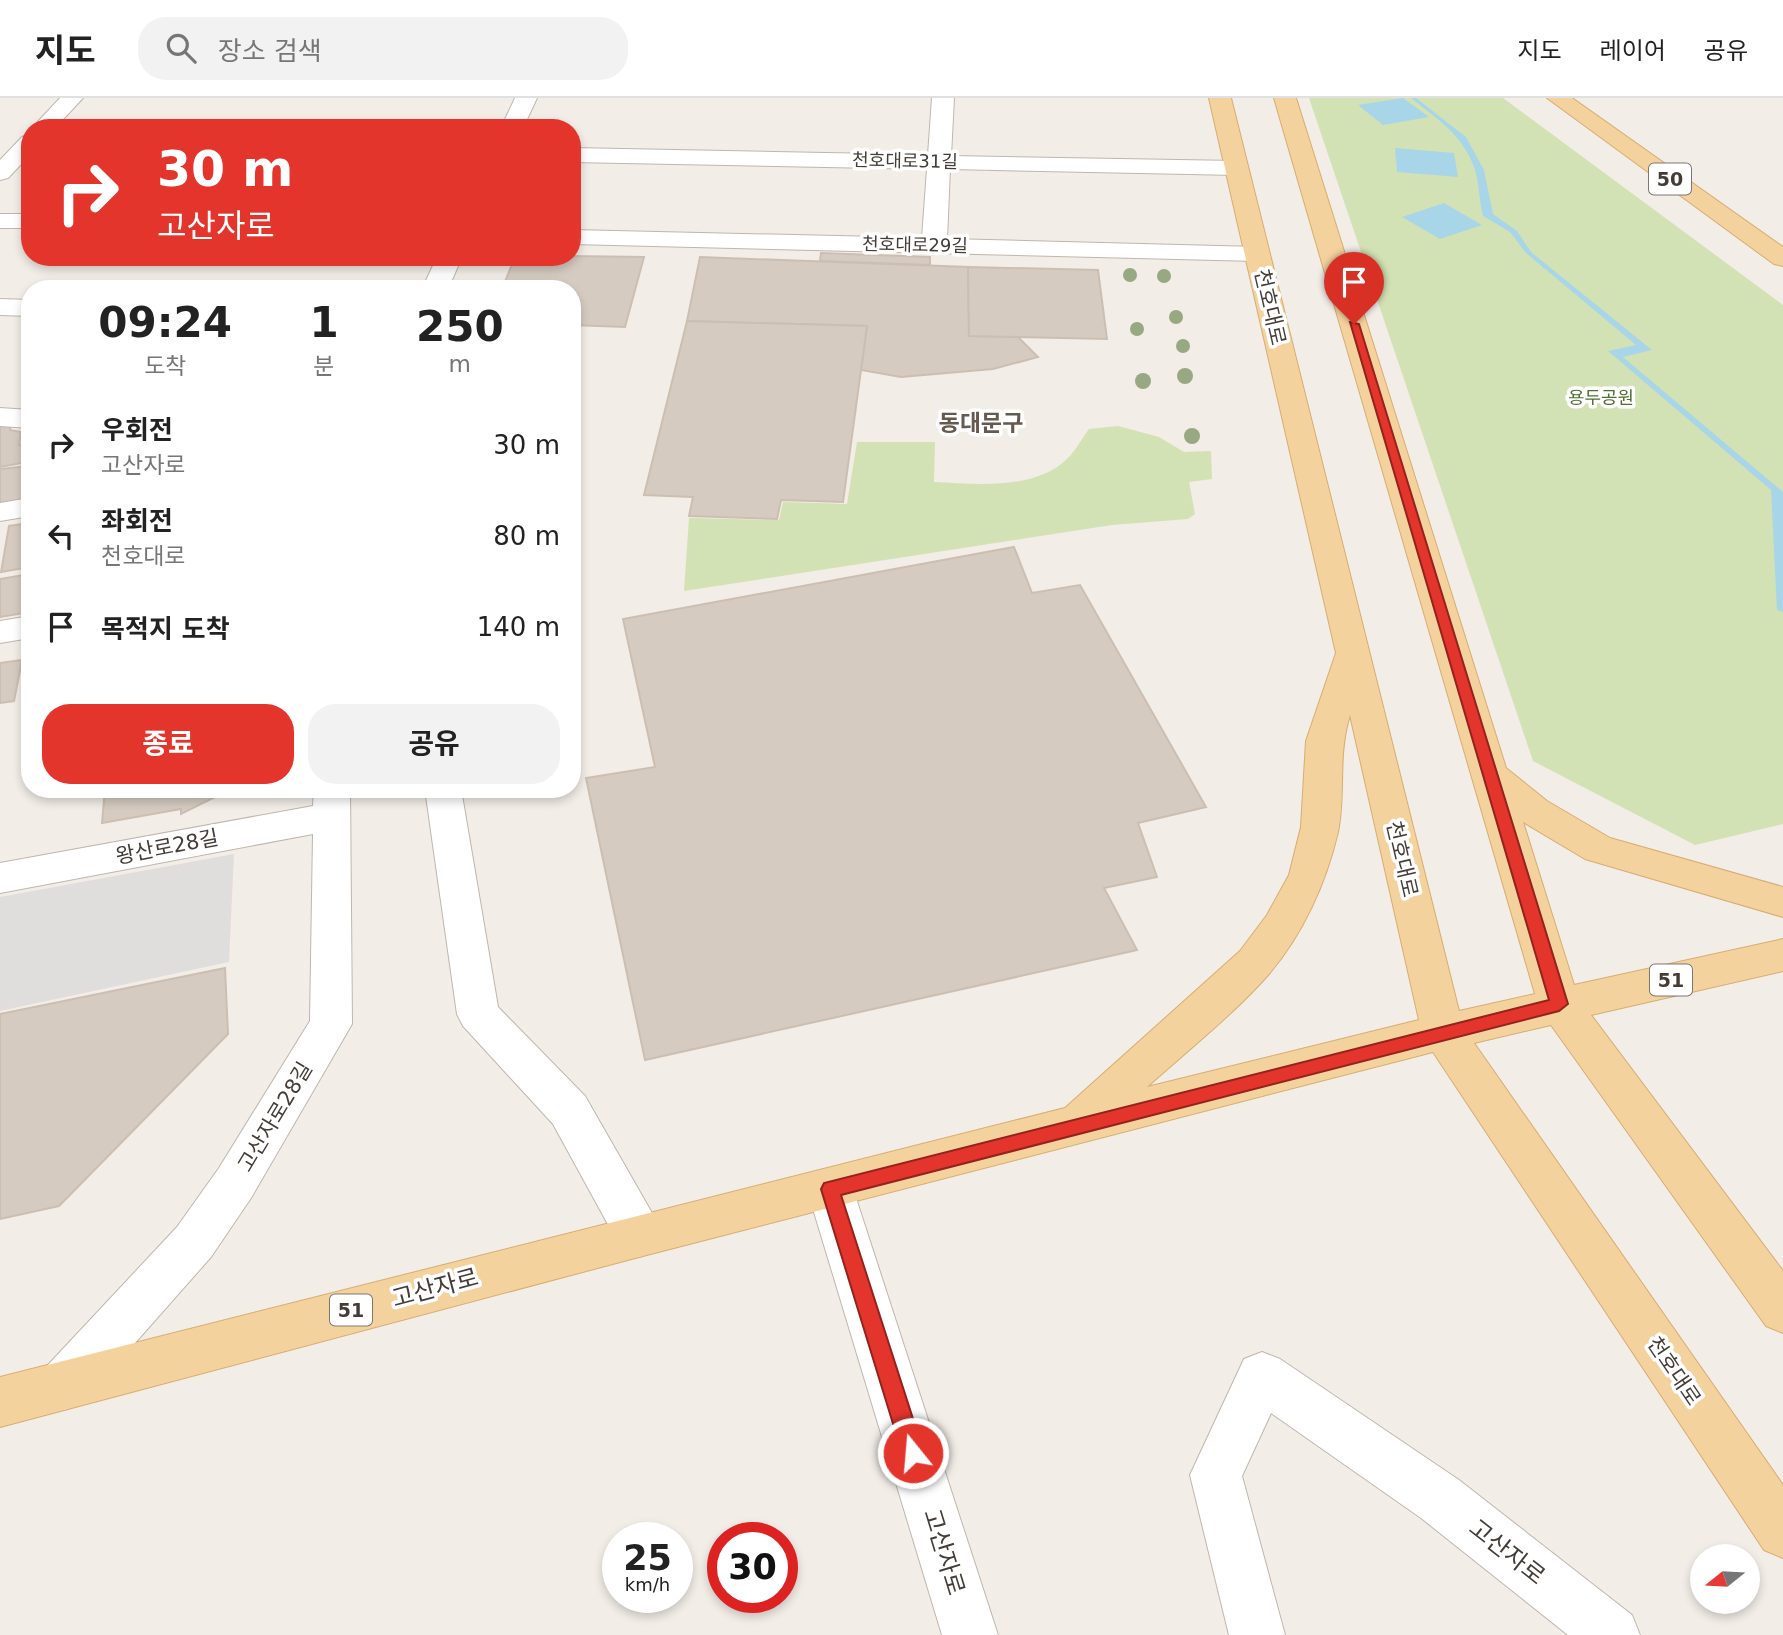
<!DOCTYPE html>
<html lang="ko">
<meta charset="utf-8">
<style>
:root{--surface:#fff;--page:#f2f2f2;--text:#222;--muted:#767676;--line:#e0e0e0;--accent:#e3352c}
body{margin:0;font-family:"DejaVu Sans","Noto Sans KR",sans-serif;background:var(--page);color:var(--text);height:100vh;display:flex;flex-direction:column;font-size:26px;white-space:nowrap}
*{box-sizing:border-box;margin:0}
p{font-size:23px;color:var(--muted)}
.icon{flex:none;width:38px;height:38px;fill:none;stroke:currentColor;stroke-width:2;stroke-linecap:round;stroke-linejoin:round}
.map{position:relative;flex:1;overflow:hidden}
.sheet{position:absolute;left:21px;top:182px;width:560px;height:518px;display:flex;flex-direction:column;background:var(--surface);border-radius:28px;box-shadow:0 4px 10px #0003}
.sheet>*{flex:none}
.hud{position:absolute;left:21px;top:21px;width:560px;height:147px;border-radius:28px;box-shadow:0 4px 10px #0003;background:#e3352c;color:#fff;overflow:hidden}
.needle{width:46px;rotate:252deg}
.tools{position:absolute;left:1690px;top:1446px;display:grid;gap:14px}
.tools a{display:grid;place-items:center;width:70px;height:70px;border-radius:50%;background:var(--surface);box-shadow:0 4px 10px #0003;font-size:35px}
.speed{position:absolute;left:602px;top:1424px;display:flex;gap:14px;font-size:35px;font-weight:700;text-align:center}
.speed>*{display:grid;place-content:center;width:91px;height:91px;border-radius:50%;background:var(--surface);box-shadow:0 4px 10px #0003;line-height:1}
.speed small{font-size:18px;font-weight:400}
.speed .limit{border:10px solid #d22;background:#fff;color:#111}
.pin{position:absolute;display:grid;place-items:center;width:60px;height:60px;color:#fff;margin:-72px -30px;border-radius:50% 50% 50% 0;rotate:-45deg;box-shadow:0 0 7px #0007}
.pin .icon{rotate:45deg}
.me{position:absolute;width:77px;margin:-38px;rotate:343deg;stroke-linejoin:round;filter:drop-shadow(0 0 5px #0008)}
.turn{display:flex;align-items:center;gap:24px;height:147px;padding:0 21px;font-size:32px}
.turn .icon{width:91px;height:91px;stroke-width:2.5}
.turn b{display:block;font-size:49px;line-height:60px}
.eta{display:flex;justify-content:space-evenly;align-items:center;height:119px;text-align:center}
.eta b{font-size:42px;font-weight:700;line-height:49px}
.button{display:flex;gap:14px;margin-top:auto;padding:14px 21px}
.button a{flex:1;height:80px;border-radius:28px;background:var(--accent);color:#fff;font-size:28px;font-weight:700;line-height:80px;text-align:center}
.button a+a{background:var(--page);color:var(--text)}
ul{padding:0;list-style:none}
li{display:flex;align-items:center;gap:21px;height:91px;padding:0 21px}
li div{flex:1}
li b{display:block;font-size:26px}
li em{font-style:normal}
header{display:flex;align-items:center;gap:42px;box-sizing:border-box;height:98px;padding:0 35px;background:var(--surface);border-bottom:2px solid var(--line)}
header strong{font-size:33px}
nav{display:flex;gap:38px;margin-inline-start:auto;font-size:24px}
.search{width:490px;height:63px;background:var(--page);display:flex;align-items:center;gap:18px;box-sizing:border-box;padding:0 24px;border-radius:28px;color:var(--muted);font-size:26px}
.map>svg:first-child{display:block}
.green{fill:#d2e2b4}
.parking{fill:#e0dedc}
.water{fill:#a9d5e8}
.building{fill:#d5cbc1;stroke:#ccbfb2;stroke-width:2}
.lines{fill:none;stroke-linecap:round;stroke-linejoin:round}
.street-casing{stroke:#bfb7ae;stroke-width:2}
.primary-casing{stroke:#d7ad70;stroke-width:2}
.street{fill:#fff;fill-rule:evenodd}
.primary{fill:#f4d29e;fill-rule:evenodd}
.tree{fill:#98a882}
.route{fill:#e3352c;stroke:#94221d;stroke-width:2}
.labels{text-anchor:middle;stroke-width:7;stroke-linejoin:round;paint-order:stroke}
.far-street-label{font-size:18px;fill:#443d37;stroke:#fff}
.far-park-label{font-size:18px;fill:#4f7030;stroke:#fff}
.shield{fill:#fff;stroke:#7c7773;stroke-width:2}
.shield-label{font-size:19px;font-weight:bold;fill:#443d37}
.street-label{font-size:21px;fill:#443d37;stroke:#fff}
.far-district-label{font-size:23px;font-weight:bold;fill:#665a4f;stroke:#fff}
.near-street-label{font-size:24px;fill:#443d37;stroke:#fff}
</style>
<header>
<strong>지도</strong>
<div class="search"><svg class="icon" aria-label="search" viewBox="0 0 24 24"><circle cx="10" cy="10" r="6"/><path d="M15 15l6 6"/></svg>장소 검색</div>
<nav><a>지도</a><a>레이어</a><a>공유</a></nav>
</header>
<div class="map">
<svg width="1783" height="1537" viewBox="0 0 1783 1537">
<rect width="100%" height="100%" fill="#f2ede7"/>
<g class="green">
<polygon points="1309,0 1503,0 1783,207 1783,726 1695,747 1533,663"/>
<path d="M1118,328l41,11 25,15 27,-1 1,28 -23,3 6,32 -7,5 -76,6 -428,66 5,-73 90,2 4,-18 64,2 10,-62h78l-1,40c43,2 104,9 136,-26 7,-8 13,-19 19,-27z"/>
</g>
<polygon class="parking" points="234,756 229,864 0,913 0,799"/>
<g class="water">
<polygon points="1403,0 1429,19 1383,27 1358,7"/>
<path d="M1411,0h5l50,39 18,33 9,44 24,17 14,21 121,98 -29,7 160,135v120l-6,-2 -6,-120 -163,-139 28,-6 -110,-92 -16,-21 -27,-16c-4,-16 -4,-35 -9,-49 -12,-33 -37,-48 -63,-69z"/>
<polygon points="1395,50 1454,55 1458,79 1397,74"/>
<polygon points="1444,105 1482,127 1440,141 1402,119"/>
</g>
<g class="building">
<polygon points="821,155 930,159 930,167 820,163"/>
<polygon points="572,158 644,159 625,229 572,227 572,191 502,191 515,159"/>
<polygon points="700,159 968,169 969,238 1018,239 1038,259 993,271 901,279 861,272 867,228 687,223"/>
<polygon points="968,169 1098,172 1107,241 969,238"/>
<polygon points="687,223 867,228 843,404 781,402 777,421 689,418 693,399 644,397"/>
<polygon points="11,325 10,332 21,334 19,347 25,346 22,365 0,369 0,327"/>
<polygon points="29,368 24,405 0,409 0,371"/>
<polygon points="30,425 30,469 1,474 9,428"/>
<polygon points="1014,449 1032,495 1080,487 1206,709 1138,725 1157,779 1104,790 1137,852 645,962 586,680 655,669 623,521"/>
<polygon points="30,476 30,514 0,519 0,481"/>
<polygon points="22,562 14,603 0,605 0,565"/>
<polygon points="105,691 231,691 181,716 181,711 102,725"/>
<polygon points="225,870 228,936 59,1108 0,1121 0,916"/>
</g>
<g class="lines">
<defs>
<g id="street">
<polygon points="60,0 83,0 55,30 32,30"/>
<polygon points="515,0 537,0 523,30 501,30"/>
<polygon points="932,0 954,0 951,58 1237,63 1248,70 1237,77 950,71 947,141 1257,149 1266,151 1269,156 1266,161 1257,163 572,146 572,132 922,140 927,71 572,64 572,50 928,57"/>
<polygon points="30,37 30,57 8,80 0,82 0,62 22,39"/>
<rect x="0" y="116" width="30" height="14"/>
<polygon points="437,159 462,159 448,191 422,191"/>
<polygon points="0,201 30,202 30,218 0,217"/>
<polygon points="0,310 30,312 30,330 0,328"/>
<polygon points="30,400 30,418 0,423 0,405"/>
<polygon points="30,518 30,540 0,545 0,523"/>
<polygon points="314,691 350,691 352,926 251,1100 211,1159 82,1305 64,1312 46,1305 39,1287 46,1269 177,1129 219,1070 310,923 313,736 0,795 0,765 313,708"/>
<polygon points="425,691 461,691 498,909 585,998 656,1122 662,1137 656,1152 639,1159 622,1152 553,1026 463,928 457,916"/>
<polygon points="830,1070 846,1076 853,1091 998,1537 942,1537 807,1091 814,1076"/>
<polygon points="1262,1254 1280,1261 1459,1382 1632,1517 1640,1537 1568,1537 1421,1420 1271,1315 1242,1378 1285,1537 1229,1537 1190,1377 1244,1261"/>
</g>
<g id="primary">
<path d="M1209,0h22l228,913 76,-17 -261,-896h22l210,670 41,33 63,37 173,49v30l-198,-58 -62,-37 51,163 209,-46v32l-192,44 192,256v62l-17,-7 -215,-301 -77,18 309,442v73l-19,-8 -331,-498 -794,205 -639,170v-50l1065,-269 175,-157 27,-36 22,-40 12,-48 5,-86 30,-88zM1350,617l69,305 -272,67c39,-35 88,-74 122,-113 34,-40 57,-91 69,-142 8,-39 -1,-75 12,-117z"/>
<polygon points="1547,0 1572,0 1783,149 1783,168 1774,166"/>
</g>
</defs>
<use href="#street" class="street-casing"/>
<use href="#primary" class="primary-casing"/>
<use href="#street" class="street"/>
<use href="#primary" class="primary"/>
</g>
<g class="tree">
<circle cx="1130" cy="177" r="7"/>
<circle cx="1164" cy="178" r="7"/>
<circle cx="1176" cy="219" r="7"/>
<circle cx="1137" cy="231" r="7"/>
<circle cx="1183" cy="248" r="7"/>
<circle cx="1185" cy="278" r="8"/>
<circle cx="1143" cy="283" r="8"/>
<circle cx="1192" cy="338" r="8"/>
</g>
<polygon class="route" points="1350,224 1359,226 1568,906 1559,913 841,1097 924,1355 921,1362 913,1365 905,1362 902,1355 821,1091 824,1085 1549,902"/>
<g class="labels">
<g class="far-street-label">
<text transform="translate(905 63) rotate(1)" y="6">천호대로31길</text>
<text transform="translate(915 147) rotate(1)" y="6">천호대로29길</text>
</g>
<g class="far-park-label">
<text x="1601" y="306">용두공원</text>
</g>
<g class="shield">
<rect x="1649" y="65.5" width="42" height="31" rx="5"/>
<rect x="1650" y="866.5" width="42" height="31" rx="5"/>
<rect x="330" y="1196.5" width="42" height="31" rx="5"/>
</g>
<g class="shield-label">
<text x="1670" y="88">50</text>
<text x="1671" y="889">51</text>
<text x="351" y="1219">51</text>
</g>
<g class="street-label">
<text transform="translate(1270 209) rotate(77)" y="7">천호대로</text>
<text transform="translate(167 749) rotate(-11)" y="7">왕산로28길</text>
<text transform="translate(1402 761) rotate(77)" y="7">천호대로</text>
<text transform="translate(275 1019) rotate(-59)" y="7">고산자로28길</text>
<text transform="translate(1674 1273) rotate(56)" y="7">천호대로</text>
</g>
<g class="far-district-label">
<text x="981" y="333">동대문구</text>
</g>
<g class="near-street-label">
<text transform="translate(435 1190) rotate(-15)" y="8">고산자로</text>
<text transform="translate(944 1454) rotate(73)" y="8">고산자로</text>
<text transform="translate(1507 1454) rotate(38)" y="8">고산자로</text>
</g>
</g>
</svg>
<div class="tools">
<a><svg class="needle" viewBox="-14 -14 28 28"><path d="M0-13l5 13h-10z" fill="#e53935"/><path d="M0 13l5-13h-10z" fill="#767676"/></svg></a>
</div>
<div class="speed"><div>25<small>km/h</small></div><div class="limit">30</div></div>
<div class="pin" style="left:1354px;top:226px;background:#d93025"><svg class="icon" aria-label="arrive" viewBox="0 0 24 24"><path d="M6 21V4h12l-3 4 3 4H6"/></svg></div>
<svg class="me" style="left:913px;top:1355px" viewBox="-20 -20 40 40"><circle r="17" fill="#e3352c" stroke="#fff" stroke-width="3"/><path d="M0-11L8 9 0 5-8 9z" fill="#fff"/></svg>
<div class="hud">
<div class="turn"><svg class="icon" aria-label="right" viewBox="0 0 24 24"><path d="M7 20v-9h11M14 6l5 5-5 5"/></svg><div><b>30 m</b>고산자로</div></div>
</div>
<section class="sheet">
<div class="eta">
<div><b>09:24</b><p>도착</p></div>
<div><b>1</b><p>분</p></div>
<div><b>250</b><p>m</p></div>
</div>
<ul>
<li><svg class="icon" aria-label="right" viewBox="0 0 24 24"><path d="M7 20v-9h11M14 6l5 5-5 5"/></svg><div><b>우회전</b><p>고산자로</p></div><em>30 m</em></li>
<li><svg class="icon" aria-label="left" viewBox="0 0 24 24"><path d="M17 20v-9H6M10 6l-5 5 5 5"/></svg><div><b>좌회전</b><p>천호대로</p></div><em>80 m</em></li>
<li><svg class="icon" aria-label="arrive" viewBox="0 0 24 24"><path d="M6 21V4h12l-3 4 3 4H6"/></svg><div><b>목적지 도착</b></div><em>140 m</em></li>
</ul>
<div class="button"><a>종료</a><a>공유</a></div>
</section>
</div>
